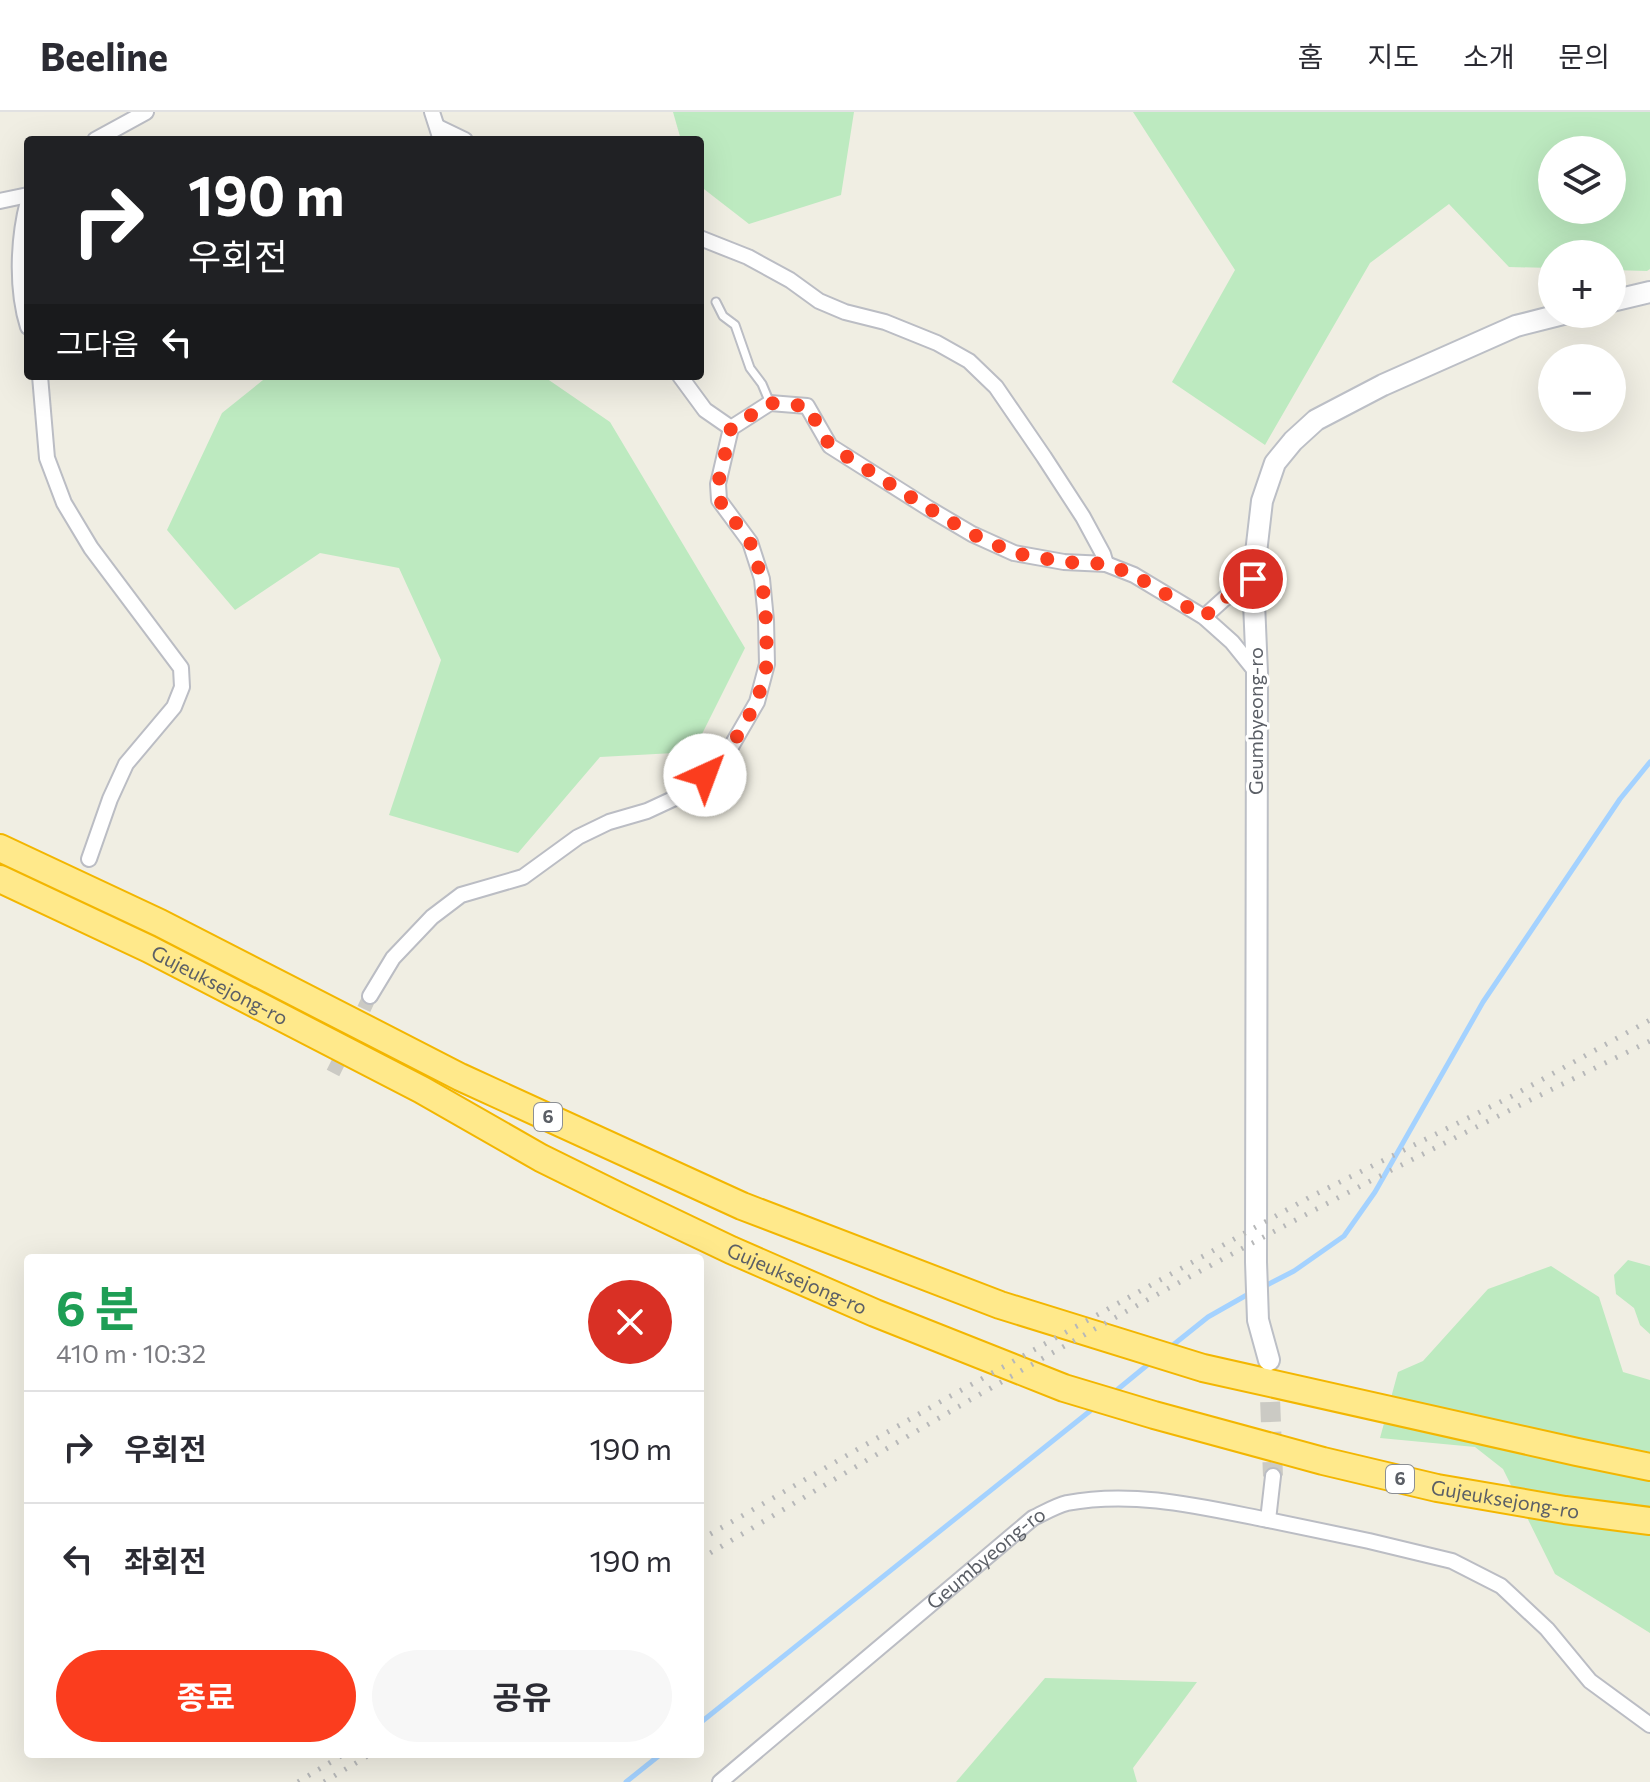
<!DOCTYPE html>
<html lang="ko">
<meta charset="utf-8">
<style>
:root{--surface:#fff;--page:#f7f7f7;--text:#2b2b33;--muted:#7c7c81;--line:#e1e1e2;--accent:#fb3d1e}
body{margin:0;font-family:Commissioner,"Noto Sans KR",sans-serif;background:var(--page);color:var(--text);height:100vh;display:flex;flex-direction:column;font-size:30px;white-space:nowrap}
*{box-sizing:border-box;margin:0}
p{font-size:26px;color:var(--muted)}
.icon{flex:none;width:44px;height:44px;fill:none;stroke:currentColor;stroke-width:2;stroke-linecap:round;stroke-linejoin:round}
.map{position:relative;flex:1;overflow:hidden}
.side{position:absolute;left:24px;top:1142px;width:680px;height:504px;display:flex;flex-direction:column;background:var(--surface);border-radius:8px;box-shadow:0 8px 32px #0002}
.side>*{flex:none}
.hud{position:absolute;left:24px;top:24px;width:680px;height:244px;border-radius:8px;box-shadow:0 8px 32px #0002;background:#202124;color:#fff;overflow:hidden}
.controls{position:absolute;left:1538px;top:24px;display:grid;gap:16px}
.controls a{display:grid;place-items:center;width:88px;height:88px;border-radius:50%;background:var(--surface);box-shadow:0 8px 32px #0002;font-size:40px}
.pin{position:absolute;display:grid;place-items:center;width:68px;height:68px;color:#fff;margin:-34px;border:4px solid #fff;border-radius:50%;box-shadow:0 2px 8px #0007}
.me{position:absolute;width:88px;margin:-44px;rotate:43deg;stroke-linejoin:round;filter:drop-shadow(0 0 6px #0008)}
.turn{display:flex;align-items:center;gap:28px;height:168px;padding:0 32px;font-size:36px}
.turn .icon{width:104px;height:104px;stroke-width:2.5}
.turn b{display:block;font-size:56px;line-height:68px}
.then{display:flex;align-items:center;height:76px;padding:0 32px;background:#0003;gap:16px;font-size:30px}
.round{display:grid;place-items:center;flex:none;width:84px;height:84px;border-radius:42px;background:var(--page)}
.summary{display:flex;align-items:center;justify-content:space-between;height:136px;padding:0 32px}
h1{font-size:48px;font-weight:700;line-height:60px;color:#1e9e55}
.primary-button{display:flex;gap:16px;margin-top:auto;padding:16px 32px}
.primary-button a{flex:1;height:92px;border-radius:48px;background:var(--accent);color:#fff;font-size:32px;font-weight:700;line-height:92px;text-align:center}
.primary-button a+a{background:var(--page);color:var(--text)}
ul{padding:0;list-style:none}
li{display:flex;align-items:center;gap:24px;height:112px;padding:0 32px;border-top:2px solid var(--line)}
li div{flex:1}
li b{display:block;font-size:30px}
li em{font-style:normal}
header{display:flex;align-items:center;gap:48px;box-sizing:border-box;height:112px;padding:0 40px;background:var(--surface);border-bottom:2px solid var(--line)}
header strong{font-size:38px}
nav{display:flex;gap:44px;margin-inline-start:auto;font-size:28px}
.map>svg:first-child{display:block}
.green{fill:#bdeac0;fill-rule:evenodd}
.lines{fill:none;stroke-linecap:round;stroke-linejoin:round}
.stream{stroke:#a4d2ff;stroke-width:5}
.street-tunnel{stroke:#cbcac4;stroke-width:14;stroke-dasharray:14 7;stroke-linecap:butt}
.secondary-tunnel{stroke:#cbcac4;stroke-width:20;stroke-dasharray:20 10;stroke-linecap:butt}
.lane-casing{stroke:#bbbdc4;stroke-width:11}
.street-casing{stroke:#bbbdc4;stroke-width:18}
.secondary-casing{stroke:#bcbfc6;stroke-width:24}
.highway-casing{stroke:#f3b600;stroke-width:30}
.lane{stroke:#fff;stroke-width:7}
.street{stroke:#fff;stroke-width:14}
.secondary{stroke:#fff;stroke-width:20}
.highway{stroke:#ffe98b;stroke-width:26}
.rail{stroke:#b7b8b9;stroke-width:5;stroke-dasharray:2 10;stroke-linecap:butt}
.route{stroke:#fb3d1e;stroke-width:14;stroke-dasharray:0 25.2}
.labels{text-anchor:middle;stroke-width:6;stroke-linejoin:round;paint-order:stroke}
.shield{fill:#fff;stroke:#8c8f94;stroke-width:2}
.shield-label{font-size:18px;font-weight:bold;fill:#5b5f66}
.street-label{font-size:20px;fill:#5b5f66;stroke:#fff}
</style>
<header>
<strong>Beeline</strong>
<nav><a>홈</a><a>지도</a><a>소개</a><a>문의</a></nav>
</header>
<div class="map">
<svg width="1650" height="1670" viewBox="0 0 1650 1670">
<rect width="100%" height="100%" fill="#f0eee3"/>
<g class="green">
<polygon points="673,0 854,0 841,83 749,112 700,74 700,28 681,28"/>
<path d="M1133,0h517v157l-3,2 -35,-1v-16h-60v14l-43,-1 -60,-63 -79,59 -105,182 -93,-63 63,-112zM1612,38v60h-60v-60z"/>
<polygon points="268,264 543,264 610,310 745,536 693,640 600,645 518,741 389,703 441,548 399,456 320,441 235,498 167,418 222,301"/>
<polygon points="1628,1148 1650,1154 1650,1222 1640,1213 1634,1196 1616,1182 1614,1163"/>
<polygon points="1551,1154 1599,1185 1623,1260 1650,1268 1650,1521 1555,1462 1503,1357 1475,1335 1380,1326 1398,1260 1423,1249 1488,1177"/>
<polygon points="1045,1566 1197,1570 1133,1656 1137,1670 956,1670"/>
</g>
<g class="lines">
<g class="stream">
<polyline points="1261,1176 1294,1159 1344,1124 1375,1080 1483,890 1620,687 1650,650"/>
<polyline points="1168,1237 1208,1205 1252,1180"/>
<polyline points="1112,1282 1151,1250"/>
<polyline points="700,1611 1095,1295"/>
<polyline points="626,1670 661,1642"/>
</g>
<g class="street-tunnel">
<polyline points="355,916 370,884"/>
<polyline points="333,961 346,935"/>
</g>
<polyline class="secondary-tunnel" points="1269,1260 1273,1364"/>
<defs>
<polyline id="lane" points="716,190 723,204 735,213 750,256 762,272 770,291"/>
<g id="street">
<polyline points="432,0 441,28"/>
<polyline points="438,15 465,28"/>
<polyline points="95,28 146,0"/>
<polyline points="0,89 28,83"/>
<path d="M28,89c-10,38 -12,88 0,126"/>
<polyline points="700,126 748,145 790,168 819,189 845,200 885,210 937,231 969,249 996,275 1044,345 1083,405 1103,442 1106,452"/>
<polyline points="40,264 47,346 64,391 91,436 181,556 182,575 174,595 126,652 110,687 89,747"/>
<polyline points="680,264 705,298 731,316 770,291 807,294 830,334 928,396 972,422 1014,441 1064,450 1106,452 1134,463 1204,505 1232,530 1257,561"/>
<polyline points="1204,505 1224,487 1253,467"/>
<polyline points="370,884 393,846 432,805 461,783 523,765 578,725 609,710 647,699 675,686 705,663 728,640 757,590 767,552 766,508 762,467 750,430 719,388 718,372 731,316"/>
<polyline points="1268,1408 1369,1429 1452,1449 1501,1474 1547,1517 1590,1569 1650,1613"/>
<path id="s1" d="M720,1670l313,-264c11,-5 22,-12 34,-15 67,-13 135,4 201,17l5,-44"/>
</g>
<g id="secondary">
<polyline points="1612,189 1650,180"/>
<polyline points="1269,1248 1258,1208 1256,1150 1257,561 1253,467 1262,389 1275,351 1293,329 1316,308 1383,273 1516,214 1563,202"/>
</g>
<g id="highway">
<polyline points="0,736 160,811 460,965 742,1094 1000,1193 1203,1256 1577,1340 1650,1355"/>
<path id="s2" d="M0,767l149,70 273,141 119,68 79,39 111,53 144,63 189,75 90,27 169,46 114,27 128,22 85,11"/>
</g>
</defs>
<use href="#lane" class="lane-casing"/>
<use href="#street" class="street-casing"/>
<use href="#secondary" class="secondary-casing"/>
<use href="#highway" class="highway-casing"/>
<use href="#lane" class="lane"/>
<use href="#street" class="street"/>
<use href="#secondary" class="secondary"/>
<use href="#highway" class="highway"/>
<g class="rail">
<polyline points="700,1428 938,1291 1310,1085 1512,984 1650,908"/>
<path d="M700,1447c172,-102 343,-204 519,-298 142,-77 286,-149 431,-220"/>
<polyline points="298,1670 344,1642"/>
<polyline points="324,1670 371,1642"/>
</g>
</g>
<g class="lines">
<polyline class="route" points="705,663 728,640 757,590 767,552 766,508 762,467 750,430 719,388 718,372 731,316 770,291 807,294 830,334 928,396 972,422 1014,441 1064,450 1106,452 1134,463 1204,505 1224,487 1253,467"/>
</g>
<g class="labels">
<g class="shield">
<rect x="534" y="991" width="28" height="28" rx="6"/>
<rect x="1386" y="1353" width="28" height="28" rx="6"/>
</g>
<g class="shield-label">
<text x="548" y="1011">6</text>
<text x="1400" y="1373">6</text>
</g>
<g class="street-label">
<text transform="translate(1256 609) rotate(-90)" y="7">Geumbyeong-ro</text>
<text dy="7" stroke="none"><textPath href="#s2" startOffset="244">Gujeuksejong-ro</textPath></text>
<text dy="7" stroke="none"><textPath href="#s2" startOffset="892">Gujeuksejong-ro</textPath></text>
<text dy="7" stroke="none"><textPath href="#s2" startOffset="1636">Gujeuksejong-ro</textPath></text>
<text dy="7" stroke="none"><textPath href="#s1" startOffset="348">Geumbyeong-ro</textPath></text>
</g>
</g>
</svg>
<div class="controls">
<a><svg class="icon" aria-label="layers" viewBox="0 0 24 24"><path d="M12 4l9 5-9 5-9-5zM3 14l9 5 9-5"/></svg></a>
<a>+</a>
<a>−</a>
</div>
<div class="pin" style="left:1253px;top:467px;background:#d93025"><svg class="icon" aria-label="arrive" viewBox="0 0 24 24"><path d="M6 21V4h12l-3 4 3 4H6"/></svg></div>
<svg class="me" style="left:705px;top:663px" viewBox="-20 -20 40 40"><circle r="19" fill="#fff"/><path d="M0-13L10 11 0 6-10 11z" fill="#fb3d1e"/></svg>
<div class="hud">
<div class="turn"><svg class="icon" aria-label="right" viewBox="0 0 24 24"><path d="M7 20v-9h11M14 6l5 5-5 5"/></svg><div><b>190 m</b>우회전</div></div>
<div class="then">그다음<svg class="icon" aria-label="left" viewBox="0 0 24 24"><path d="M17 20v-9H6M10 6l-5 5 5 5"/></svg></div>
</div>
<section class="side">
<div class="summary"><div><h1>6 분</h1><p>410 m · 10:32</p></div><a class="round" style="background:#d93025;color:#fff"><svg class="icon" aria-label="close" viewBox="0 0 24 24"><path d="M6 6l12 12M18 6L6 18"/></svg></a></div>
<ul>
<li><svg class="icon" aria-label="right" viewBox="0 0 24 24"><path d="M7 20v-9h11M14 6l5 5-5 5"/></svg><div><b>우회전</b></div><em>190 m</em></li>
<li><svg class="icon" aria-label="left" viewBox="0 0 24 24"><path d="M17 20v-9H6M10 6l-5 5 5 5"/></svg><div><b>좌회전</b></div><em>190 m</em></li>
</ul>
<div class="primary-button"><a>종료</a><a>공유</a></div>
</section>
</div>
